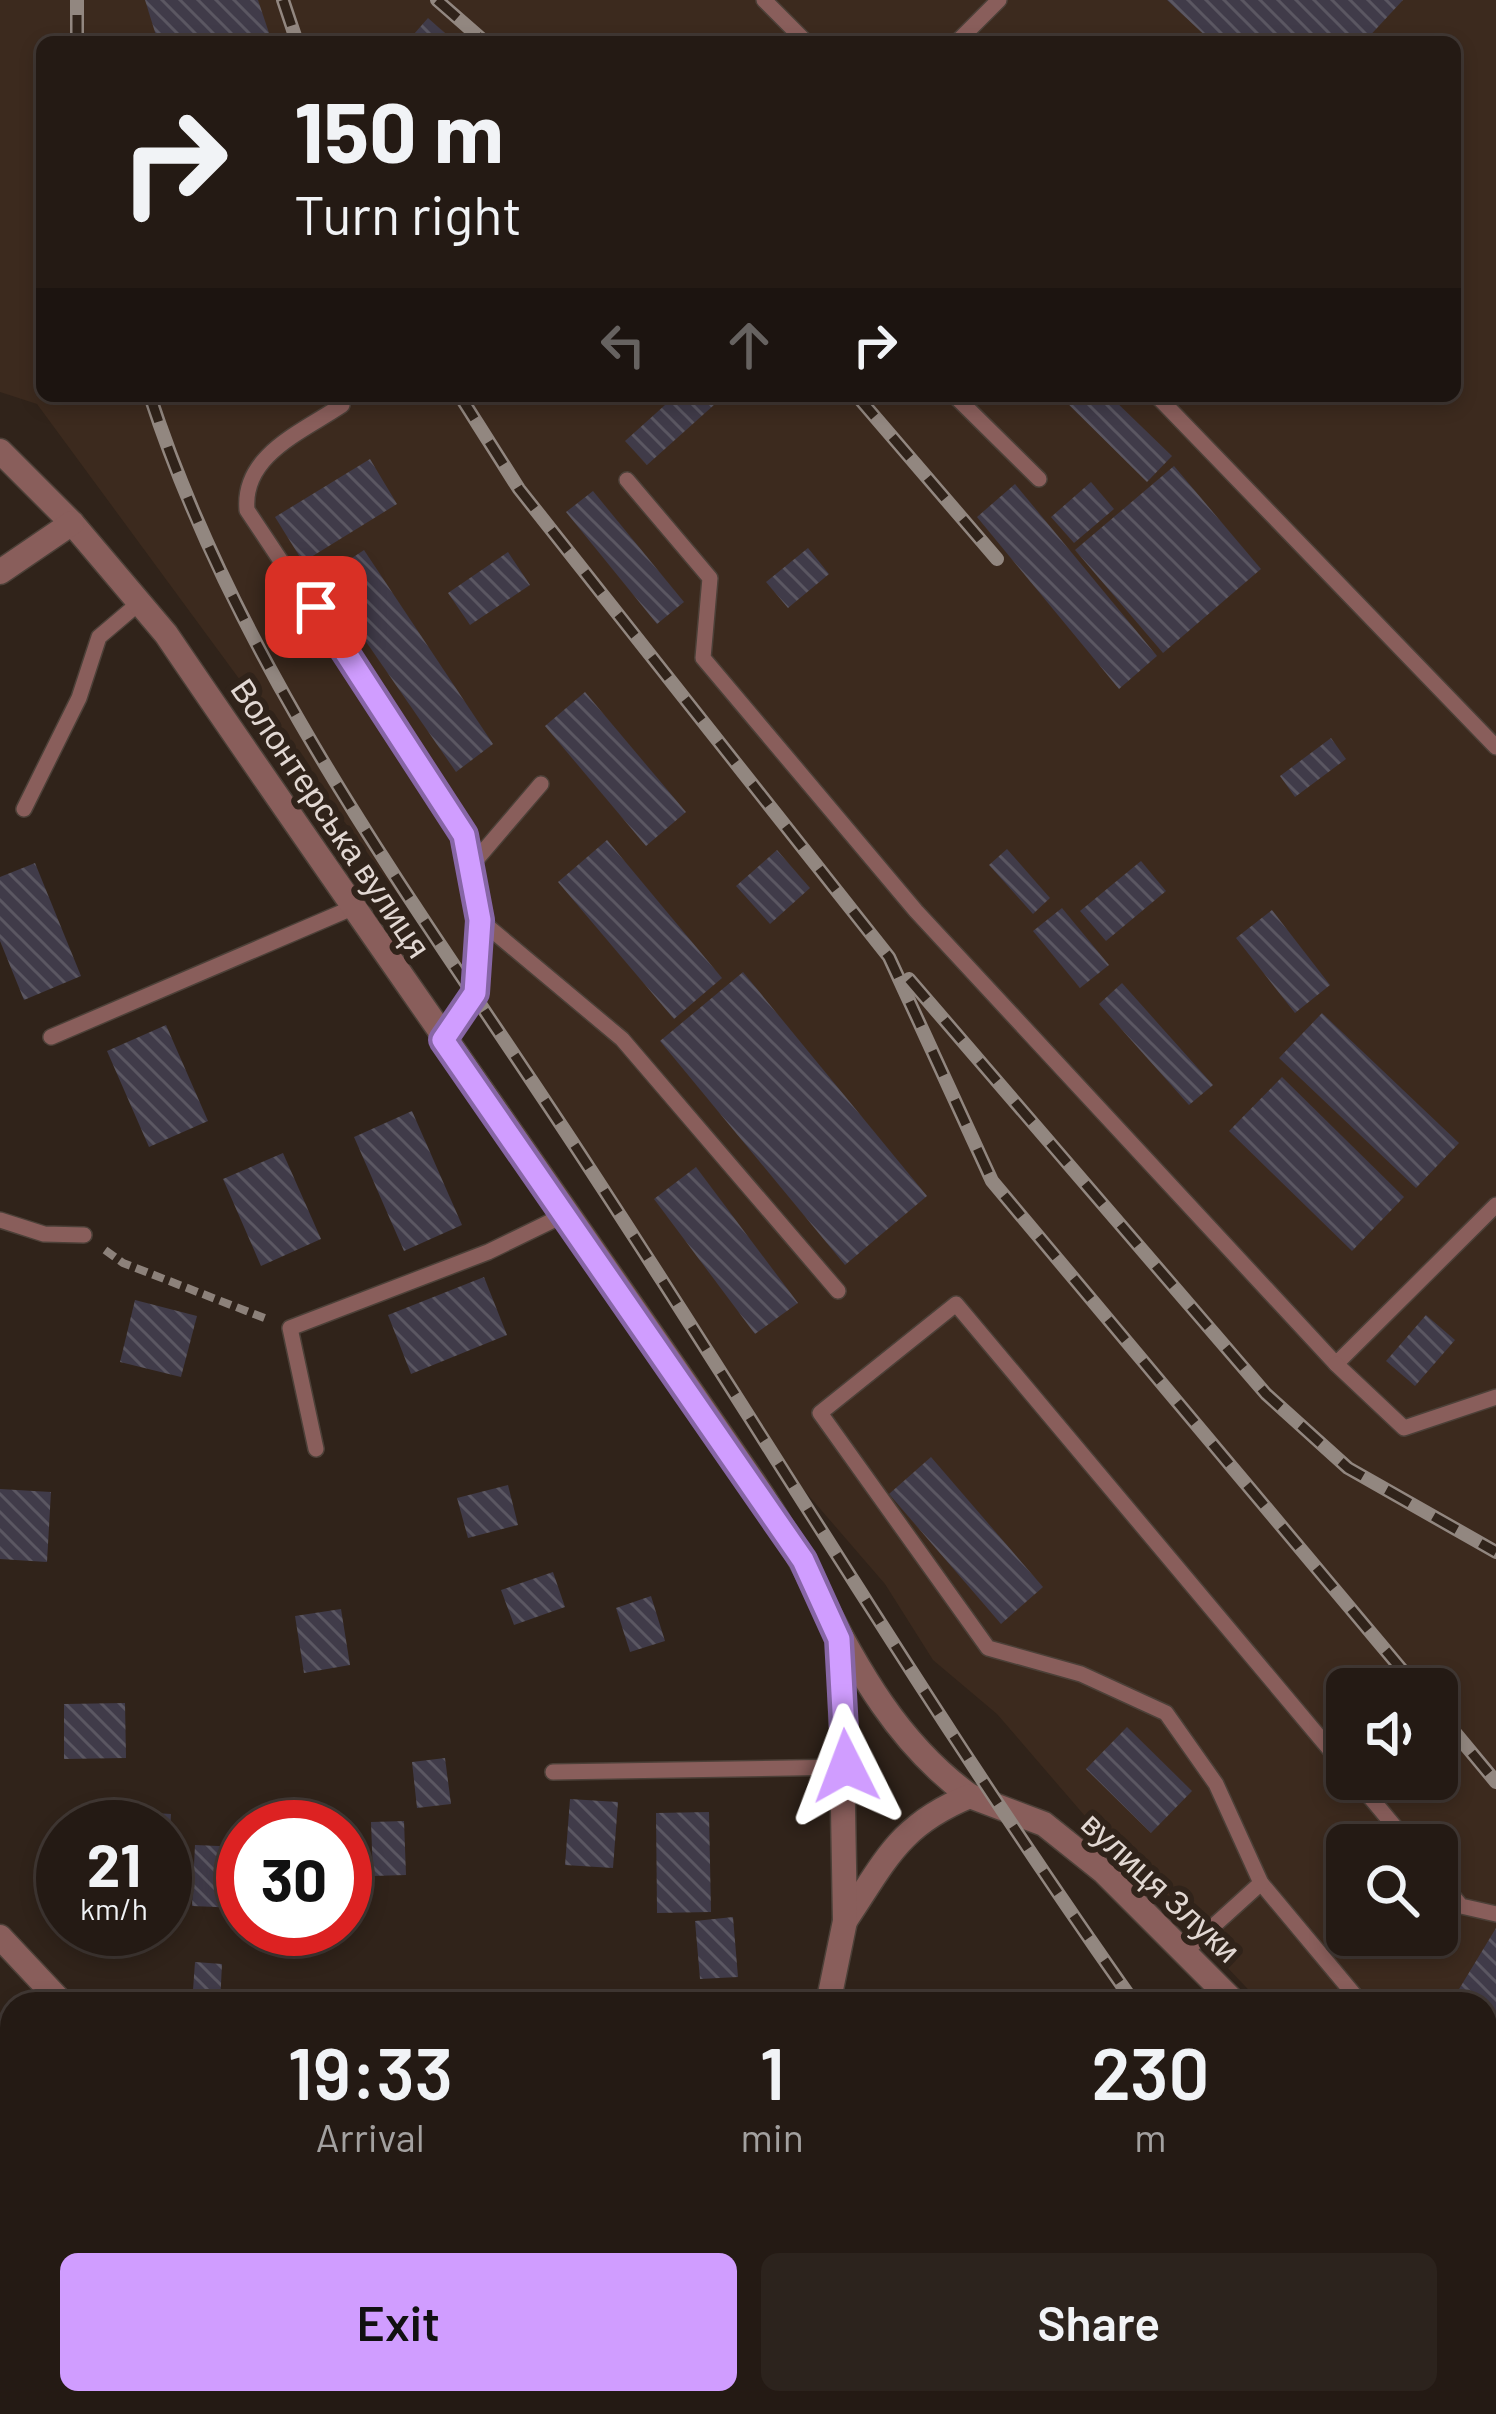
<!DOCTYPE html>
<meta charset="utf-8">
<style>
:root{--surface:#241a14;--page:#2c231d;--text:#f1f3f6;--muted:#a3a1a0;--line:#413834;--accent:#d09dff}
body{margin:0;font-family:Barlow,sans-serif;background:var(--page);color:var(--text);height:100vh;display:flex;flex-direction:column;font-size:45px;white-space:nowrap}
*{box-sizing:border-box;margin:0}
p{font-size:39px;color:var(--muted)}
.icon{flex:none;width:66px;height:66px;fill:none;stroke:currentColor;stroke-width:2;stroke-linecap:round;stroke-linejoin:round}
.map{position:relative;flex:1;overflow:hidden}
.sheet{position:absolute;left:0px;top:1992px;width:1497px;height:423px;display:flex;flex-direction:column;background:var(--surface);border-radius:36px 36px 0 0;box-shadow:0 6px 18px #0003,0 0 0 3px var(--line)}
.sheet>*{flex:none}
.guide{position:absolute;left:36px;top:36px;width:1425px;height:366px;border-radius:18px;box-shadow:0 6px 18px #0003,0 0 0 3px var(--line);background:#241a14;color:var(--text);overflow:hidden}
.controls{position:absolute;left:1326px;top:1668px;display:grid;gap:24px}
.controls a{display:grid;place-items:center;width:132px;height:132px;border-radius:18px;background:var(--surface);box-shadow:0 6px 18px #0003,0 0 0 3px var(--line);font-size:60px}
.speed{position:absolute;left:36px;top:1800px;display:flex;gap:24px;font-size:60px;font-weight:700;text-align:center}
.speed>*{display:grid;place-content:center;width:156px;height:156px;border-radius:50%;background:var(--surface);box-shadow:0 6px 18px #0003,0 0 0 3px var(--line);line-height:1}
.speed small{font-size:30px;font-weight:400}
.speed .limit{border:18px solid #d22;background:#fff;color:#111}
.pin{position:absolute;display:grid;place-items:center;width:102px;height:102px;color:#fff;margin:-51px;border-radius:24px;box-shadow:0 6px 18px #0006}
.me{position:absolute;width:132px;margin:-66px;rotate:357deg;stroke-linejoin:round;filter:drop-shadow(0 0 9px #0008)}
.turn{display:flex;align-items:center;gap:42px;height:252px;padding:0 60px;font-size:54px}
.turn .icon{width:156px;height:156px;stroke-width:2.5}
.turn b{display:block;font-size:84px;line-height:102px}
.lanes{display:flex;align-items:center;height:114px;padding:0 60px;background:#0003;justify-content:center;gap:60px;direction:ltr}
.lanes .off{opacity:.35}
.eta{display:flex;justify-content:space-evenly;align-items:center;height:204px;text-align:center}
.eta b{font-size:72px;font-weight:600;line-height:84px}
.button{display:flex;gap:24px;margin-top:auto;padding:24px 60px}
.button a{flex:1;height:138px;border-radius:18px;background:var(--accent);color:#111;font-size:48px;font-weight:600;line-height:138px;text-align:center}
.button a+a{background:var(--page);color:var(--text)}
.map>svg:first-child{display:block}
.built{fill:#3c2a1e;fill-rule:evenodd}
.building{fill:url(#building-back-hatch)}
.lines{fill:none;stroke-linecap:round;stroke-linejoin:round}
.lane-casing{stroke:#4c4038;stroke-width:18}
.street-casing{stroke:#4c4038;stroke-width:27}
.path{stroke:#8c817a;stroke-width:8;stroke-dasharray:12 6;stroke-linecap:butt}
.lane{stroke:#895e5b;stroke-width:15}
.street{stroke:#895e5b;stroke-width:24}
.rail-casing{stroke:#928780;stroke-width:14}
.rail{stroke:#30231a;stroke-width:9;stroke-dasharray:27;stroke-linecap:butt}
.route-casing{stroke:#8766a6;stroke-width:30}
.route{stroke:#d09dff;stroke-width:21}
.labels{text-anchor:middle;stroke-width:12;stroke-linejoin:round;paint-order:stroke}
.street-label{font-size:33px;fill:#e2d8d3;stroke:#30231a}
</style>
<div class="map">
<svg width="1496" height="2414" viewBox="0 0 1496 2414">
<defs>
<pattern id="building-back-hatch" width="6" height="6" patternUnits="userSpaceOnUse" patternTransform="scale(3)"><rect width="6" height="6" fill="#403b49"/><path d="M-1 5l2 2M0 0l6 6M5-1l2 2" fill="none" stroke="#5b5762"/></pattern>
</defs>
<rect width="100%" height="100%" fill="#30231a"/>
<path class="built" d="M0,0h1496v2333l-11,-17v-312h-223l-165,-174 -100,-116 -64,-54 -48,-76 -139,-161 -294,-455 -415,-564 -37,-12zM42,42h1413v354h-1413zM1347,1689h90v90h-90zM1347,1845h90v90h-90z"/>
<g class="building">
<polygon points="145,0 258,0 272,42 158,42"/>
<polygon points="1167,0 1403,0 1364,42 1212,42"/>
<polygon points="428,18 455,42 407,42"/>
<polygon points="675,396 724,396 647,465 625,441"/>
<polygon points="1060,396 1110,396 1172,456 1147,482"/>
<polygon points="370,459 397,504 303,562 275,517"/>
<polygon points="1174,466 1261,569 1163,653 1075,550"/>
<polygon points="1091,482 1114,509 1074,543 1051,517"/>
<polygon points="1015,484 1157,656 1119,689 977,517"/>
<polygon points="593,491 684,602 657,624 566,512"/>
<polygon points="808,548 829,574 788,608 766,582"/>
<polygon points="364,550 493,744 456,772 322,578"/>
<polygon points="508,552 530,585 470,625 448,593"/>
<polygon points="585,692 686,812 646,846 545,726"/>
<polygon points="1331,738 1346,759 1295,797 1280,776"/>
<polygon points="607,840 722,978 674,1019 558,882"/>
<polygon points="1007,849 1050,898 1033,914 989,865"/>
<polygon points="777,850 810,888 770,924 736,886"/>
<polygon points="1141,861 1166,891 1106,941 1080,911"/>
<polygon points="35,863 81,976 24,1000 0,941 0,877"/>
<polygon points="1062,908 1109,965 1080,988 1033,931"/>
<polygon points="1272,910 1330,985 1295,1013 1236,938"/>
<polygon points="743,972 927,1196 845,1265 660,1041"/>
<polygon points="1122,983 1213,1085 1189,1105 1099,1004"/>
<polygon points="1322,1013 1459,1143 1416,1188 1279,1058"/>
<polygon points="166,1025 208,1121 149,1147 107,1051"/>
<polygon points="1282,1077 1404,1197 1352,1251 1229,1131"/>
<polygon points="412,1111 462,1225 404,1251 354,1137"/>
<polygon points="283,1153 321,1239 261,1266 223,1179"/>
<polygon points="696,1167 798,1303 755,1334 654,1199"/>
<polygon points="484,1277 507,1335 411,1374 388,1315"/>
<polygon points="135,1300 197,1316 181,1377 120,1362"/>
<polygon points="1426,1315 1455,1340 1415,1386 1386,1361"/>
<polygon points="931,1457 1043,1587 1001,1624 889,1494"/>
<polygon points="508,1485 518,1525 468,1538 457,1498"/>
<polygon points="0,1489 51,1492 47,1562 0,1559"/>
<polygon points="553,1572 565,1607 514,1625 501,1590"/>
<polygon points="651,1596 665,1641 630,1652 616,1608"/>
<polygon points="341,1609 350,1665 304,1673 295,1616"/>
<polygon points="125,1703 126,1758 64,1759 64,1704"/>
<polygon points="1127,1727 1192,1791 1151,1833 1086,1769"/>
<polygon points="445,1758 451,1804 417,1808 412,1762"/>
<polygon points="570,1799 618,1802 613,1868 565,1865"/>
<polygon points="139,1812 171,1814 169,1854 165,1827 138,1827"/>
<polygon points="709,1812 711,1912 657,1913 656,1813"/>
<polygon points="404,1821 406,1875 373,1876 371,1822"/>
<polygon points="195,1845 242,1847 239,1908 192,1906"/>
<polygon points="733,1917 738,1977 700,1979 695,1921"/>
<polygon points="1496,1928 1496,2089 1485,2083 1485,2004 1450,2004"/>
<polygon points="195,1962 222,1964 220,2004 192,2004"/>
<polygon points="99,2403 204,2403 203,2414 98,2414"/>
<polygon points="632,2403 703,2403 702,2414 630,2414"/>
<polygon points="1178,2403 1242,2403 1242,2404 1212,2414 1182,2414"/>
</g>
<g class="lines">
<defs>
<g id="lane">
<polyline points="764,0 806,42"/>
<polyline points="957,42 999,0"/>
<polyline points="955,396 1039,479"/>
<polyline points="1157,396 1496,747"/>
<path d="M342,405c-40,27 -100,50 -95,105l216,325 17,85 -5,73 -31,47"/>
<polyline points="627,480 710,578 703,658 916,911 1336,1364 1496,1205"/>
<polyline points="24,809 79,698 99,637 139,603"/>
<polyline points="470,867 541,784"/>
<polyline points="480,920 622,1039 838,1291"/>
<polyline points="51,1037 352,908"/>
<polyline points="0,1220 44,1234 84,1235"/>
<polyline points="1336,1364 1404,1428 1496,1397"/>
<polyline points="316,1449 290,1328 488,1252 564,1215"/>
<polyline points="1347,1770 956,1304 820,1413 988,1648 1081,1674 1166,1713 1216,1784 1261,1883 1362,2004"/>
<polyline points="553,1772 846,1767"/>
<polyline points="1355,1779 1410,1845"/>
<polyline points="1437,1877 1461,1906 1496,1914"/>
<polyline points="1187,1950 1261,1883"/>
<polyline points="1485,2118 1496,2128"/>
</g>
<g id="street">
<path d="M0,451l72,72 94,111c194,286 395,567 590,852 74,108 104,230 214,310"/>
<polyline points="0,572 72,523"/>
<path d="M845,1921c41,-61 54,-96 125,-125l74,28 60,48 132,132"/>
<polyline points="0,1937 63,2004"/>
<polyline points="828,2004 845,1921 840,1642"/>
<polyline points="1485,2231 1496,2237"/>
<polyline points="757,2414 759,2403"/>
</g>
</defs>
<use href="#lane" class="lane-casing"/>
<use href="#street" class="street-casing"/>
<polyline class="path" points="105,1250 123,1263 267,1319"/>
<use href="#lane" class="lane"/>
<use href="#street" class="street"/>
<defs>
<g id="rail">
<polyline points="283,0 297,42"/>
<polyline points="437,0 485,42"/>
<polyline points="77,42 77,0"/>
<path d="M150,396c93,285 278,524 440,773 182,278 353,564 545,835"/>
<polyline points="460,396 519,489 889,957 992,1181 1418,1689"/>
<polyline points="857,396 997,559"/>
<polyline points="909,979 1266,1394 1348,1468 1496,1552"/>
<polyline points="1437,1711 1496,1782"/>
<polyline points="1359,2403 1363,2414"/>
<polyline points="1417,2403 1424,2414"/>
</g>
</defs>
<use href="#rail" class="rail-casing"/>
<use href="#rail" class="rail"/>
</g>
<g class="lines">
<defs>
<polyline id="route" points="316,607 464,835 480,920 475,993 443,1040 803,1560 839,1639 846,1766"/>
</defs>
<use href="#route" class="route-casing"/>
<use href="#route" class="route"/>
</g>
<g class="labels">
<g class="street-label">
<text transform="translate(331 818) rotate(56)" y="12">Волонтерська вулиця</text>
<text transform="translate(1161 1887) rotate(43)" y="12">вулиця Злуки</text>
</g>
</g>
</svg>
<div class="controls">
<a><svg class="icon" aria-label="sound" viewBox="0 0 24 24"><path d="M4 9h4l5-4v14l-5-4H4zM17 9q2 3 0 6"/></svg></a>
<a><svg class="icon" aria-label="search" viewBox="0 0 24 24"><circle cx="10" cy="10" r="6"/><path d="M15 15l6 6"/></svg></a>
</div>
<div class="speed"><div>21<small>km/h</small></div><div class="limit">30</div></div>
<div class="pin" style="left:316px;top:607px;background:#d93025"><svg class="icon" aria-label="arrive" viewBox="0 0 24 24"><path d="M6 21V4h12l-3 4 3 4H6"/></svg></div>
<svg class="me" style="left:846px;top:1766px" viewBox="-20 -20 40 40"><path d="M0-17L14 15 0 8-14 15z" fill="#d09dff" stroke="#fff" stroke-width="4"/></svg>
<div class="guide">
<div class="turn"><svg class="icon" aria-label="right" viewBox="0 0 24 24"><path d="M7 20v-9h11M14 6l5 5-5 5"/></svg><div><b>150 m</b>Turn right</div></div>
<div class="lanes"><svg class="icon off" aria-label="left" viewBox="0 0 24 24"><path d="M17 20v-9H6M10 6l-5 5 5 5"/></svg><svg class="icon off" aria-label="ahead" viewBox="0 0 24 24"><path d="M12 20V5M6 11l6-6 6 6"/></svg><svg class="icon" aria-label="right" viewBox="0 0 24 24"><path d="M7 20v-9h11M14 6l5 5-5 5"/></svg></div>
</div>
<section class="sheet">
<div class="eta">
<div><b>19:33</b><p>Arrival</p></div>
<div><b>1</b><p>min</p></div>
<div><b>230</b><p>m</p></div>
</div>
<div class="button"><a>Exit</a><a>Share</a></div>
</section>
</div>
